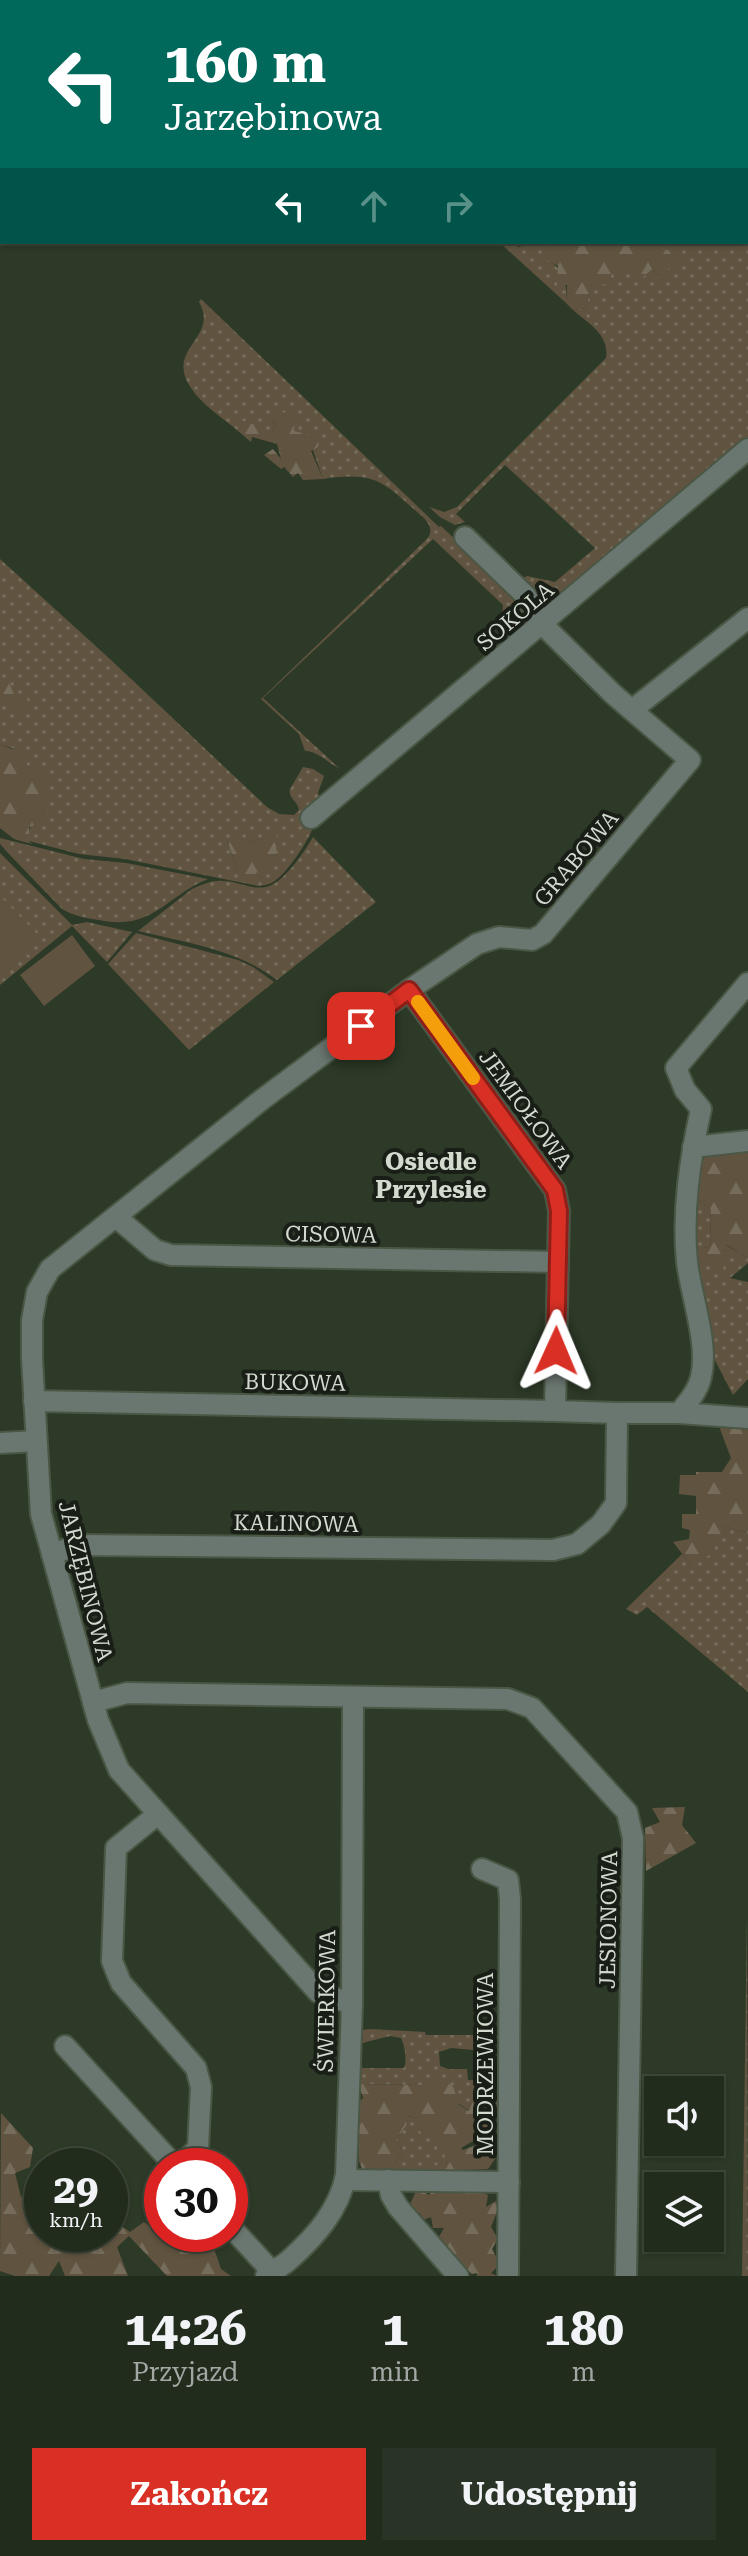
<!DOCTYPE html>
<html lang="pl">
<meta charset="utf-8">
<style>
:root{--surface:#222c1d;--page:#2a3426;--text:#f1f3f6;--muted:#a2a7a4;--line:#3f483b;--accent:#d93025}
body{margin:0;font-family:"Roboto Serif",serif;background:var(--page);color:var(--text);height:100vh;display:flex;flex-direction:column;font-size:30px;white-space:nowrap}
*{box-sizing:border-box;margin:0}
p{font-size:26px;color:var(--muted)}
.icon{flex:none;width:44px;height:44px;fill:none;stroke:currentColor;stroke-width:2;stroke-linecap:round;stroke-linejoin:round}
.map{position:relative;height:2276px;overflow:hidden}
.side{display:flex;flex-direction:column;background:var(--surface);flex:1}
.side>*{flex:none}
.top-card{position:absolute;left:0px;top:0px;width:748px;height:244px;box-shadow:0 2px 6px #0004,0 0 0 2px var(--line);background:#00695c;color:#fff;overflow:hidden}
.controls{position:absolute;left:644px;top:2076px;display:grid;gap:16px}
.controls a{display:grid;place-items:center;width:80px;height:80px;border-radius:0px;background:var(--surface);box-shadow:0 2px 6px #0004,0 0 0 2px var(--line);font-size:40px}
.speed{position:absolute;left:24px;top:2148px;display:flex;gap:16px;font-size:40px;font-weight:700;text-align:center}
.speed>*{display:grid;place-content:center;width:104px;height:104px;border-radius:50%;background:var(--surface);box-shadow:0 2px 6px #0004,0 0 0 2px var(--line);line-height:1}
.speed small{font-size:20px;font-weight:400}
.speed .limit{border:12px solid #d22;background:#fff;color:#111}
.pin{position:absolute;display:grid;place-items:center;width:68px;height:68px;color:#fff;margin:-34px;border-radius:16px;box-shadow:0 4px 12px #0006}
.me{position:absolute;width:88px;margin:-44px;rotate:1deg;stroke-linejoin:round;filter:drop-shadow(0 0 6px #0008)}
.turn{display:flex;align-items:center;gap:28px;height:168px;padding:0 32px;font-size:36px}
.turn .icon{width:104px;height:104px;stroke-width:2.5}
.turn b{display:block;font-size:56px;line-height:68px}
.lanes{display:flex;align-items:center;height:76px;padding:0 32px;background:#0003;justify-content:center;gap:40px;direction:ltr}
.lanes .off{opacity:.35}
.eta{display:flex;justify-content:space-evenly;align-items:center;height:136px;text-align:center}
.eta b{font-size:48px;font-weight:700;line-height:56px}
.primary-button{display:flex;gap:16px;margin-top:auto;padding:16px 32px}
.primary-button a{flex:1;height:92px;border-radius:0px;background:var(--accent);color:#fff;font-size:32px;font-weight:700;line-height:92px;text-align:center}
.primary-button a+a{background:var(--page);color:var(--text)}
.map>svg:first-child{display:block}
.grass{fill:url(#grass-dots);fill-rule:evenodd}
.forest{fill:url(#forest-firs)}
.garden{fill:#605440}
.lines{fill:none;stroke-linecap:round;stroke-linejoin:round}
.minor-casing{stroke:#4b5745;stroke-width:24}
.minor{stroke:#6a7670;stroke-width:20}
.route-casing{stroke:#8d1f18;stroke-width:20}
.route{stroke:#d93025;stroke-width:14}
.slow{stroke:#f59e0b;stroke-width:14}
.labels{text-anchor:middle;stroke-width:8;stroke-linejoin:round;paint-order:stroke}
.street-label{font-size:22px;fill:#d3dbcf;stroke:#191f17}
.neighbourhood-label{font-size:24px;font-weight:bold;fill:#d3dbcf;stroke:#191f17}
</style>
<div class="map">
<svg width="748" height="2276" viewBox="0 0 748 2276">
<defs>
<pattern id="grass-dots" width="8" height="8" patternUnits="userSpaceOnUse" patternTransform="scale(2)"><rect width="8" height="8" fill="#605440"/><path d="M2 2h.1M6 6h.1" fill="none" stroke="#766c5b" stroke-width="1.8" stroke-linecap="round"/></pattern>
<pattern id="forest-firs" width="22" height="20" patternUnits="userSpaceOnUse" patternTransform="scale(2)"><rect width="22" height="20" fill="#605440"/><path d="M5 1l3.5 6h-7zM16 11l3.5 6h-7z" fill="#766c5b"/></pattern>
</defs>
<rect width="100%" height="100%" fill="#2d3a27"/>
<g class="grass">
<path d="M746,141l2,2v300l-141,118 -49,34 -11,3 -6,-2 -20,-17 6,-3 28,6 40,-34 -90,-83 -49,49 9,8 -10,3 -15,-8 -11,-10 15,5 13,-5 149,-149c4,-23 -18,-35 -33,-48l13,-2 6,-26 21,-15 15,3 24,-1 10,11 1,-32 8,-6h75z"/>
<path d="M499,242h19l-1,5 36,-5 -8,17c20,10 22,22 21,44z"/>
<path d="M201,299l238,228 2,-1 80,76 5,10 -1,7 -14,12 5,6 -7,4 -8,-10 2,-26 -70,-66 -170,159 76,70c-12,-5 -20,-17 -34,-17l-6,-17 -38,-35 166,-160c7,-8 2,-15 -3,-21 -41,-35 -45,-47 -101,-39l-15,-43 -6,1 -31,-16 5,4 -5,8 -29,-12 -4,10c-15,-13 -36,-26 -47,-43 -27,-40 29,-50 8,-86z"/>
<path d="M0,559l111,101 156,147 12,7 15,1 5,-5c-1,-9 -11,-11 -9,-21l13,-22 10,2 11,7 -6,17c10,21 -25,74 -42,87 -6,5 -11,5 -18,6l-133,-27 -46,-5 -50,-13 -1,-7 3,-9 5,-54 -7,-3 -16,-20 -13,-3zM237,834l13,8 26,-8v20l-14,24 -5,-6 -18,3 -12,-35z"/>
<path d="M313,837l63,65 -99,78c-39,-30 -92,-38 -139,-49l54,-42c10,-4 20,-9 31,-8 14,0 29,9 43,6 17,-3 39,-36 47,-50z"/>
<path d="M0,838l84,21 42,4 82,16c-44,18 -55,52 -109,41 -13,-2 -25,-4 -37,-11l-54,-56 -8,-9z"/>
<polygon points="0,853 72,925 87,922 132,932 107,962 72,926 0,985"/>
<polygon points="136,933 238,960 253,967 274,982 189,1050 108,964"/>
<polygon points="693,1195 711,1210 710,1247 693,1249"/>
<polygon points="726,1245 748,1258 748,1263 730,1278 748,1282 748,1379 733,1395 707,1345 694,1265 706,1261"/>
<polygon points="724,1526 746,1533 748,1529 748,1692 647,1607 637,1615 626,1609 682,1554 690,1564"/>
<polygon points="747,1913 748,2276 742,2276"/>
<path d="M370,2029l55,3 1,3h58v3h4l1,7 -15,-2v7l-23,-2 -12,4 1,14 8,3h19l1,11 24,1 -1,2h-10l-4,7 4,7 -11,14 -47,-30v4l-64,-1v-30h3v14h42c3,-7 1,-22 -3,-30l-11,-2 -28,7 1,-13z"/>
<path d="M406,2116l14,2 13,17 18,17c-8,26 -36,19 -58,19v-6l10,-13 -7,-12 12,-17z"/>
</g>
<g class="forest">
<polygon points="553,242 671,242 664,248 683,264 668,269 662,280 652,269 641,279 628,270 620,273 613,268 609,285 592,283 586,308 573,310 566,303 567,285 557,285 558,266 544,259"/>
<polygon points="295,410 294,431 302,433 302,437 308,435 309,428 321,432 318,447 311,451 323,479 303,480 298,473 293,477 284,467 281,469 264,455 273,449 281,459 277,444 252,437 251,442 238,431 241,421 264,427 271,433 276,425 271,420 281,413"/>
<path d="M7,679l8,17 7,-2 7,8 -9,11c-16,-2 -18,-11 -20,-26z"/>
<path d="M0,745c27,8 15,3 29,23l14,3 4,8 1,37 -2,5 -17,6v14l3,3 -18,-5 -14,-11z"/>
<polygon points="237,833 250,842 277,833 276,854 262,879 257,872 250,882 239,875 227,840"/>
<polygon points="748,1147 748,1258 727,1245 723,1271 706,1261 694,1265 693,1249 710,1247 711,1210 693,1195 699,1156"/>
<polygon points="724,1421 748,1425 748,1529 746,1533 724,1526 712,1554 690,1564 673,1542 689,1539 690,1530 682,1528 682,1514 696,1514 696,1496 679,1494 680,1475 696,1475 696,1472 722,1472 731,1458 720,1429"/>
<polygon points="685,1807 682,1825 696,1843 646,1871 645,1828 660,1822 652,1808"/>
<polygon points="423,2080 453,2085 458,2104 469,2111 473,2101 481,2096 477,2090 471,2090 471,2086 496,2081 494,2090 498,2093 497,2112 492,2113 494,2122 492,2130 461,2148 463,2150 479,2144 486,2134 491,2136 497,2156 488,2169 434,2171 437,2164 441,2166 441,2162 447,2162 444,2156 448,2153 437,2151 437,2141 432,2140 432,2135 423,2135 416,2126 419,2118 407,2116 408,2123 396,2140 403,2152 393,2165 393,2171 362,2169 359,2161 359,2102 363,2098 359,2084 423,2085"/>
<polygon points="1,2113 33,2148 30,2167 15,2173 21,2197 32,2193 36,2171 42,2172 42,2234 110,2234 110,2226 120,2225 130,2232 144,2222 174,2246 211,2240 221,2269 231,2276 167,2276 129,2236 117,2247 128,2276 65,2276 59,2261 49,2276 15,2276 0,2271"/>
<polygon points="437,2188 473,2188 488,2195 486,2207 496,2201 498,2209 491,2227 498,2239 492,2249 500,2264 491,2273 497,2276 477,2276 477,2273 472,2274 436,2242 444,2228 433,2228 431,2217 423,2220 420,2213 412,2214 408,2209 416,2191 422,2191 429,2195 432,2191 437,2192"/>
</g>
<g class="garden">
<polygon points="0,896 38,935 0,972"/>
<polygon points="72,935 95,966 44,1006 20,975"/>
</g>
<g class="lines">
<defs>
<g id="minor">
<polyline points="632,710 748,618"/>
<polyline points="311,818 748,449"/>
<polyline points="693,1147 748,1141"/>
<polyline points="116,1217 155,1250 171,1255 558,1262"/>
<polyline points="34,1401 555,1411"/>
<polyline points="617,1413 679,1413 748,1418"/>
<path d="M679,1413c9,-11 19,-22 22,-36 8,-33 -10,-81 -14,-115 -5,-51 3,-103 14,-153l-16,-19 -9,-22 72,-85"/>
<polyline points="0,1443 36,1441"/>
<polyline points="52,1554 79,1545 553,1550 577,1544 601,1524 616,1503 617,1413 555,1411 559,1211 555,1190 409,990"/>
<polyline points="93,1702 127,1693 508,1699 532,1708 627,1812 633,1838 626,2276"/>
<polyline points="158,1814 116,1848 112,1961 121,1983 196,2068 201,2087 198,2148 180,2166"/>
<polyline points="482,1869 508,1880 510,1899 508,2276"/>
<polyline points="352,2004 318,1992 119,1770 98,1720 41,1514 32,1359 32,1320 37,1292 50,1269 264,1098 409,990 477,944 499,937 532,940 543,934 690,760 613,694 543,625 526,596 465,537"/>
<polyline points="65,2046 175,2166"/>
<polyline points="345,2180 509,2182"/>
<polyline points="388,2180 391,2195 398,2207 458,2276"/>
<polyline points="230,2226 276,2276"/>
<path d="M266,2276c7,-6 15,-9 22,-15 26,-23 51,-50 58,-86l6,-171 1,-307"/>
</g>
</defs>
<use href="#minor" class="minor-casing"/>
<use href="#minor" class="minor"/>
</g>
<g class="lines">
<defs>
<polyline id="route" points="361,1026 409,990 555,1190 559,1211 556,1351"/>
</defs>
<use href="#route" class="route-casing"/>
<use href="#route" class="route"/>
<polyline class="slow" points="418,1002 473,1078"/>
</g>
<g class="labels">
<g class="street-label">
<text transform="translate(515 616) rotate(-40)" y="8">SOKOLA</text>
<text transform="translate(576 858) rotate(-50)" y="8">GRABOWA</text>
<text transform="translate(526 1109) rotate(54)" y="8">JEMIOŁOWA</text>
<text transform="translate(331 1234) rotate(1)" y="8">CISOWA</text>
<text transform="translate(295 1382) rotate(1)" y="8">BUKOWA</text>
<text transform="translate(296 1523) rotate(1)" y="8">KALINOWA</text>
<text transform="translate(86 1581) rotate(76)" y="8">JARZĘBINOWA</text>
<text transform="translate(608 1920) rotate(-89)" y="8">JESIONOWA</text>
<text transform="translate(326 2001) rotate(-89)" y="8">ŚWIERKOWA</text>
<text transform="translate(485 2064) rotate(-90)" y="8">MODRZEWIOWA</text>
</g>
<g class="neighbourhood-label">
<text x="431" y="1170">Osiedle<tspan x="431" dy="28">Przylesie</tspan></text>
</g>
</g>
</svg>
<div class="controls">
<a><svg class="icon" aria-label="sound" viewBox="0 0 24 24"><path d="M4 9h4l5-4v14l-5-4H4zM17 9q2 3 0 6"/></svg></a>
<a><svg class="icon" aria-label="layers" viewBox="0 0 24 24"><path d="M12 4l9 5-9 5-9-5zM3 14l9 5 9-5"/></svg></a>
</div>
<div class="speed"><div>29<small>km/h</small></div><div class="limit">30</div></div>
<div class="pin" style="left:361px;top:1026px;background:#d93025"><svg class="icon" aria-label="arrive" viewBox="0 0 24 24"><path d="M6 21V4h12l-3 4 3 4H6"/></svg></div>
<svg class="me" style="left:556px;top:1351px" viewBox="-20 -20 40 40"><path d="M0-17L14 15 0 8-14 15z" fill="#d93025" stroke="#fff" stroke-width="4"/></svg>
<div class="top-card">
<div class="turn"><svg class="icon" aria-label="left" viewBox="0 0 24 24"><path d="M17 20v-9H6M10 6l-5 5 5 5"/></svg><div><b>160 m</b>Jarzębinowa</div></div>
<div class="lanes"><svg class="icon" aria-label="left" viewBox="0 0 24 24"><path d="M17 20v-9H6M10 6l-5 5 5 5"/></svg><svg class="icon off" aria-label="ahead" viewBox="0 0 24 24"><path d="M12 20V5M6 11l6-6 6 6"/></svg><svg class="icon off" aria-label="right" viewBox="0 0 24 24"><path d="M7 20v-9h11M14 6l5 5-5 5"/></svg></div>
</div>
</div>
<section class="side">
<div class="eta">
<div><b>14:26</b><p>Przyjazd</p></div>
<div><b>1</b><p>min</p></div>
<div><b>180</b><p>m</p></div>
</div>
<div class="primary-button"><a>Zakończ</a><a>Udostępnij</a></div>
</section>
